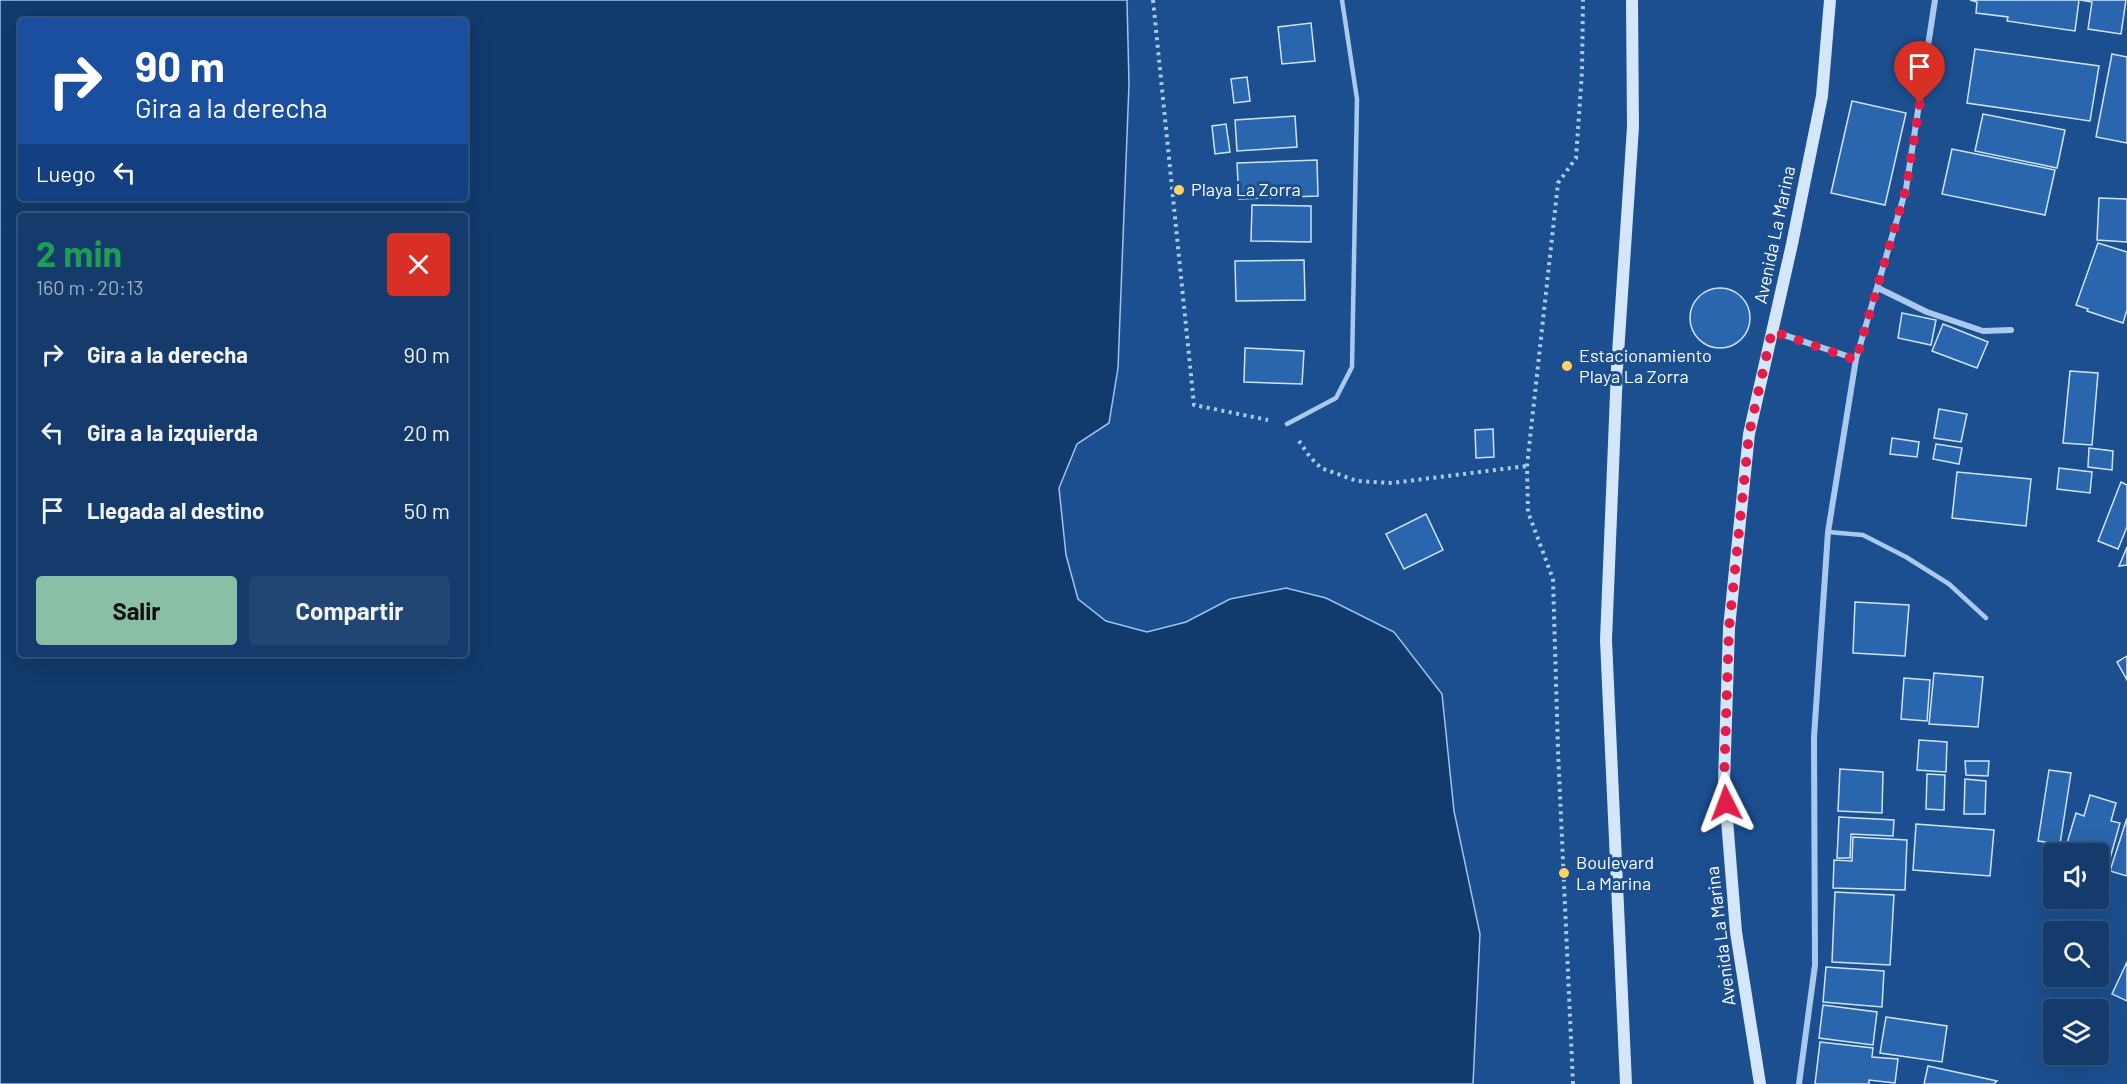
<!DOCTYPE html>
<html lang="es">
<meta charset="utf-8">
<style>
:root{--surface:#143b6b;--page:#214673;--text:#f1f3f6;--muted:#9dadc1;--line:#33557e;--accent:#8abfa5}
body{margin:0;font-family:Barlow,sans-serif;background:var(--page);color:var(--text);height:100vh;display:flex;flex-direction:column;font-size:22px;white-space:nowrap}
*{box-sizing:border-box;margin:0}
p{font-size:20px;color:var(--muted)}
.icon{flex:none;width:33px;height:33px;fill:none;stroke:currentColor;stroke-width:2;stroke-linecap:round;stroke-linejoin:round}
.map{position:relative;flex:1;overflow:hidden}
.drawer{position:absolute;left:18px;top:213px;width:450px;height:444px;display:flex;flex-direction:column;background:var(--surface);border-radius:6px;box-shadow:0 6px 24px #0002,0 0 0 2px var(--line)}
.drawer>*{flex:none}
.banner{position:absolute;left:18px;top:18px;width:450px;height:183px;border-radius:6px;box-shadow:0 6px 24px #0002,0 0 0 2px var(--line);background:#1a4fa0;color:#fff;overflow:hidden}
.controls{position:absolute;left:2043px;top:843px;display:grid;gap:12px}
.controls a{display:grid;place-items:center;width:66px;height:66px;border-radius:6px;background:var(--surface);box-shadow:0 6px 24px #0002,0 0 0 2px var(--line);font-size:30px}
.pin{position:absolute;display:grid;place-items:center;width:51px;height:51px;color:#fff;margin:-62px -26px;border-radius:50% 50% 50% 0;rotate:-45deg;box-shadow:0 0 6px #0007}
.pin .icon{rotate:45deg}
.me{position:absolute;width:66px;margin:-33px;rotate:357deg;stroke-linejoin:round;filter:drop-shadow(0 0 4px #0008)}
.turn{display:flex;align-items:center;gap:21px;height:126px;padding:0 18px;font-size:27px}
.turn .icon{width:78px;height:78px;stroke-width:2.5}
.turn b{display:block;font-size:42px;line-height:51px}
.then{display:flex;align-items:center;height:57px;padding:0 18px;background:#0003;gap:12px;font-size:22px}
.round{display:grid;place-items:center;flex:none;width:63px;height:63px;border-radius:6px;background:var(--page)}
.overview{display:flex;align-items:center;justify-content:space-between;height:102px;padding:0 18px}
h1{font-size:36px;font-weight:700;line-height:45px;color:#1e9e55}
.primary-button{display:flex;gap:12px;margin-top:auto;padding:12px 18px}
.primary-button a{flex:1;height:69px;border-radius:6px;background:var(--accent);color:#111;font-size:24px;font-weight:700;line-height:69px;text-align:center}
.primary-button a+a{background:var(--page);color:var(--text)}
ul{padding:0;list-style:none}
li{display:flex;align-items:center;gap:18px;height:78px;padding:0 18px}
li div{flex:1}
li b{display:block;font-size:22px}
li em{font-style:normal}
.map>svg:first-child{display:block}
.water{fill:#123a6d;stroke:#9cc4f0;stroke-width:1.5;fill-rule:evenodd}
.building{fill:#2a66ad;stroke:#cfe3fa;stroke-width:1.5}
.lines{fill:none;stroke-linecap:round;stroke-linejoin:round}
.path{stroke:#a9c9ee;stroke-width:4;stroke-dasharray:3 4.5;stroke-linecap:butt}
.lane{stroke:#a9c9ee;stroke-width:4.5}
.street{stroke:#a9c9ee;stroke-width:6}
.secondary{stroke:#d6e6fa;stroke-width:12}
.route{stroke:#e11d48;stroke-width:10;stroke-dasharray:0 18}
.poi-dot{fill:#ffd166;stroke:#1b4f8f;stroke-width:2}
.labels{text-anchor:middle;stroke-width:6;stroke-linejoin:round;paint-order:stroke}
.poi-label{font-size:18px;fill:#fff;stroke:#1b4f8f;text-anchor:start}
.street-label{font-size:18px;fill:#fff;stroke:#1b4f8f}
</style>
<div class="map">
<svg width="2127" height="1084" viewBox="0 0 2127 1084">
<rect width="100%" height="100%" fill="#1b4f8f"/>
<path class="water" d="M0,0h1127l2,84 -11,284 -9,55 -32,21 -18,44 7,67 12,44 28,22 41,11 39,-10 44,-23 56,-11 40,10 68,34 48,62 12,117 26,123 -7,150h-1473zM21,21h444v177h-444zM21,216h444v438h-444z"/>
<g class="building">
<polygon points="1970,0 2079,0 2075,31 2007,21 2008,17 1976,13 1977,2"/>
<polygon points="2080,0 2126,0 2121,34 2088,29 2092,2"/>
<polygon points="1311,23 1315,61 1282,64 1278,27"/>
<polygon points="1975,49 2099,66 2090,121 1967,103"/>
<polygon points="2112,54 2127,57 2127,143 2096,137"/>
<polygon points="1247,77 1250,101 1234,103 1231,79"/>
<polygon points="1852,101 1906,113 1885,205 1831,193"/>
<polygon points="1983,114 2065,130 2057,168 1975,151"/>
<polygon points="1295,116 1297,147 1237,151 1235,120"/>
<polygon points="1226,124 1230,152 1215,154 1212,126"/>
<polygon points="1952,149 2055,170 2045,215 1942,194"/>
<polygon points="1317,160 1318,196 1239,199 1237,163"/>
<polygon points="2099,198 2127,199 2127,242 2097,240"/>
<polygon points="1252,205 1311,206 1311,242 1251,241"/>
<polygon points="2098,243 2127,252 2127,310 2123,323 2087,311 2088,309 2076,305"/>
<polygon points="1304,260 1305,300 1236,301 1235,261"/>
<circle cx="1720" cy="318" r="30"/>
<polygon points="1902,313 1936,320 1931,345 1898,338"/>
<polygon points="1943,324 1988,342 1977,368 1932,351"/>
<polygon points="1245,348 1304,351 1302,384 1244,382"/>
<polygon points="2070,371 2098,373 2092,445 2063,443"/>
<polygon points="1939,409 1967,414 1961,442 1934,438"/>
<polygon points="1493,429 1494,457 1476,458 1475,430"/>
<polygon points="1892,438 1919,442 1917,457 1890,454"/>
<polygon points="1936,444 1962,448 1959,464 1933,459"/>
<polygon points="2089,448 2113,451 2112,470 2088,467"/>
<polygon points="2059,468 2092,472 2090,493 2057,489"/>
<polygon points="1957,472 2031,479 2026,526 1952,518"/>
<polygon points="2121,482 2127,485 2127,527 2118,549 2098,541"/>
<polygon points="1426,514 1443,550 1404,569 1386,534"/>
<polygon points="2127,547 2127,565 2119,566"/>
<polygon points="1855,602 1909,605 1905,656 1853,653"/>
<polygon points="2127,656 2127,680 2117,662"/>
<polygon points="1934,673 1983,677 1978,727 1929,724"/>
<polygon points="1904,678 1930,680 1927,721 1901,719"/>
<polygon points="1919,740 1947,742 1946,772 1917,770"/>
<polygon points="1965,761 1989,761 1988,776 1966,775"/>
<polygon points="1840,769 1883,772 1882,813 1838,811"/>
<polygon points="2049,770 2071,773 2060,844 2038,841"/>
<polygon points="1927,774 1945,775 1944,810 1926,809"/>
<polygon points="1965,779 1986,781 1985,814 1964,814"/>
<polygon points="2090,795 2116,803 2111,821 2120,823 2107,869 2098,876 2098,854 2071,854 2065,850 2076,813 2084,816"/>
<polygon points="1839,817 1894,820 1893,836 1851,834 1850,858 1837,858"/>
<polygon points="2127,818 2127,876 2110,871"/>
<polygon points="1916,824 1994,830 1990,876 1913,870"/>
<polygon points="1853,837 1907,840 1905,890 1833,888 1834,860 1852,861"/>
<polygon points="1835,892 1894,895 1890,965 1832,962"/>
<polygon points="2127,962 2127,1001 2112,994"/>
<polygon points="1826,967 1884,971 1882,1007 1823,1002"/>
<polygon points="1823,1005 1877,1012 1873,1045 1819,1038"/>
<polygon points="1886,1017 1947,1026 1942,1062 1880,1053"/>
<polygon points="1820,1042 1873,1048 1872,1057 1898,1059 1895,1083 1869,1080 1869,1084 1815,1084"/>
<polygon points="1928,1066 1997,1081 1994,1084 1924,1084"/>
</g>
<g class="lines">
<g class="path">
<polyline points="1153,0 1194,405 1268,420"/>
<polyline points="1299,441 1310,457 1321,468 1357,481 1392,483 1527,466"/>
<polyline points="1573,1084 1558,750 1553,579 1528,512 1527,466 1558,183 1576,158 1582,72 1583,0"/>
</g>
<g class="lane">
<polyline points="1287,424 1336,398 1352,367 1357,99 1342,0"/>
<polyline points="1828,532 1863,535 1906,557 1949,584 1986,618"/>
</g>
<g class="street">
<polyline points="1878,288 1927,312 1983,331 2011,330"/>
<polyline points="1772,331 1856,359"/>
<polyline points="1799,1084 1815,965 1814,737 1828,532 1856,359 1906,189 1935,0"/>
</g>
<g class="secondary">
<polyline points="1626,1084 1606,640 1617,369 1633,127 1632,0"/>
<polyline points="1760,1084 1736,932 1724,782 1729,628 1749,434 1792,244 1822,96 1830,0"/>
</g>
</g>
<g class="lines">
<polyline class="route" points="1726,803 1724,782 1729,628 1749,434 1772,331 1856,360 1906,189 1920,103"/>
</g>
<g class="poi-dot">
<circle cx="1179" cy="190" r="6"/>
<circle cx="1567" cy="366" r="6"/>
<circle cx="1564" cy="873" r="6"/>
</g>
<g class="labels">
<g class="poi-label">
<text x="1191" y="196">Playa La Zorra</text>
<text x="1579" y="362">Estacionamiento<tspan x="1579" dy="21">Playa La Zorra</tspan></text>
<text x="1576" y="869">Boulevard<tspan x="1576" dy="21">La Marina</tspan></text>
</g>
<g class="street-label">
<text transform="translate(1775 235) rotate(-78)" y="6">Avenida La Marina</text>
<text transform="translate(1721 936) rotate(-97)" y="6">Avenida La Marina</text>
</g>
</g>
</svg>
<div class="controls">
<a><svg class="icon" aria-label="sound" viewBox="0 0 24 24"><path d="M4 9h4l5-4v14l-5-4H4zM17 9q2 3 0 6"/></svg></a>
<a><svg class="icon" aria-label="search" viewBox="0 0 24 24"><circle cx="10" cy="10" r="6"/><path d="M15 15l6 6"/></svg></a>
<a><svg class="icon" aria-label="layers" viewBox="0 0 24 24"><path d="M12 4l9 5-9 5-9-5zM3 14l9 5 9-5"/></svg></a>
</div>
<div class="pin" style="left:1920px;top:103px;background:#d93025"><svg class="icon" aria-label="arrive" viewBox="0 0 24 24"><path d="M6 21V4h12l-3 4 3 4H6"/></svg></div>
<svg class="me" style="left:1726px;top:803px" viewBox="-20 -20 40 40"><path d="M0-17L14 15 0 8-14 15z" fill="#e11d48" stroke="#fff" stroke-width="4"/></svg>
<div class="banner">
<div class="turn"><svg class="icon" aria-label="right" viewBox="0 0 24 24"><path d="M7 20v-9h11M14 6l5 5-5 5"/></svg><div><b>90 m</b>Gira a la derecha</div></div>
<div class="then">Luego<svg class="icon" aria-label="left" viewBox="0 0 24 24"><path d="M17 20v-9H6M10 6l-5 5 5 5"/></svg></div>
</div>
<section class="drawer">
<div class="overview"><div><h1>2 min</h1><p>160 m · 20:13</p></div><a class="round" style="background:#d93025;color:#fff"><svg class="icon" aria-label="close" viewBox="0 0 24 24"><path d="M6 6l12 12M18 6L6 18"/></svg></a></div>
<ul>
<li><svg class="icon" aria-label="right" viewBox="0 0 24 24"><path d="M7 20v-9h11M14 6l5 5-5 5"/></svg><div><b>Gira a la derecha</b></div><em>90 m</em></li>
<li><svg class="icon" aria-label="left" viewBox="0 0 24 24"><path d="M17 20v-9H6M10 6l-5 5 5 5"/></svg><div><b>Gira a la izquierda</b></div><em>20 m</em></li>
<li><svg class="icon" aria-label="arrive" viewBox="0 0 24 24"><path d="M6 21V4h12l-3 4 3 4H6"/></svg><div><b>Llegada al destino</b></div><em>50 m</em></li>
</ul>
<div class="primary-button"><a>Salir</a><a>Compartir</a></div>
</section>
</div>
